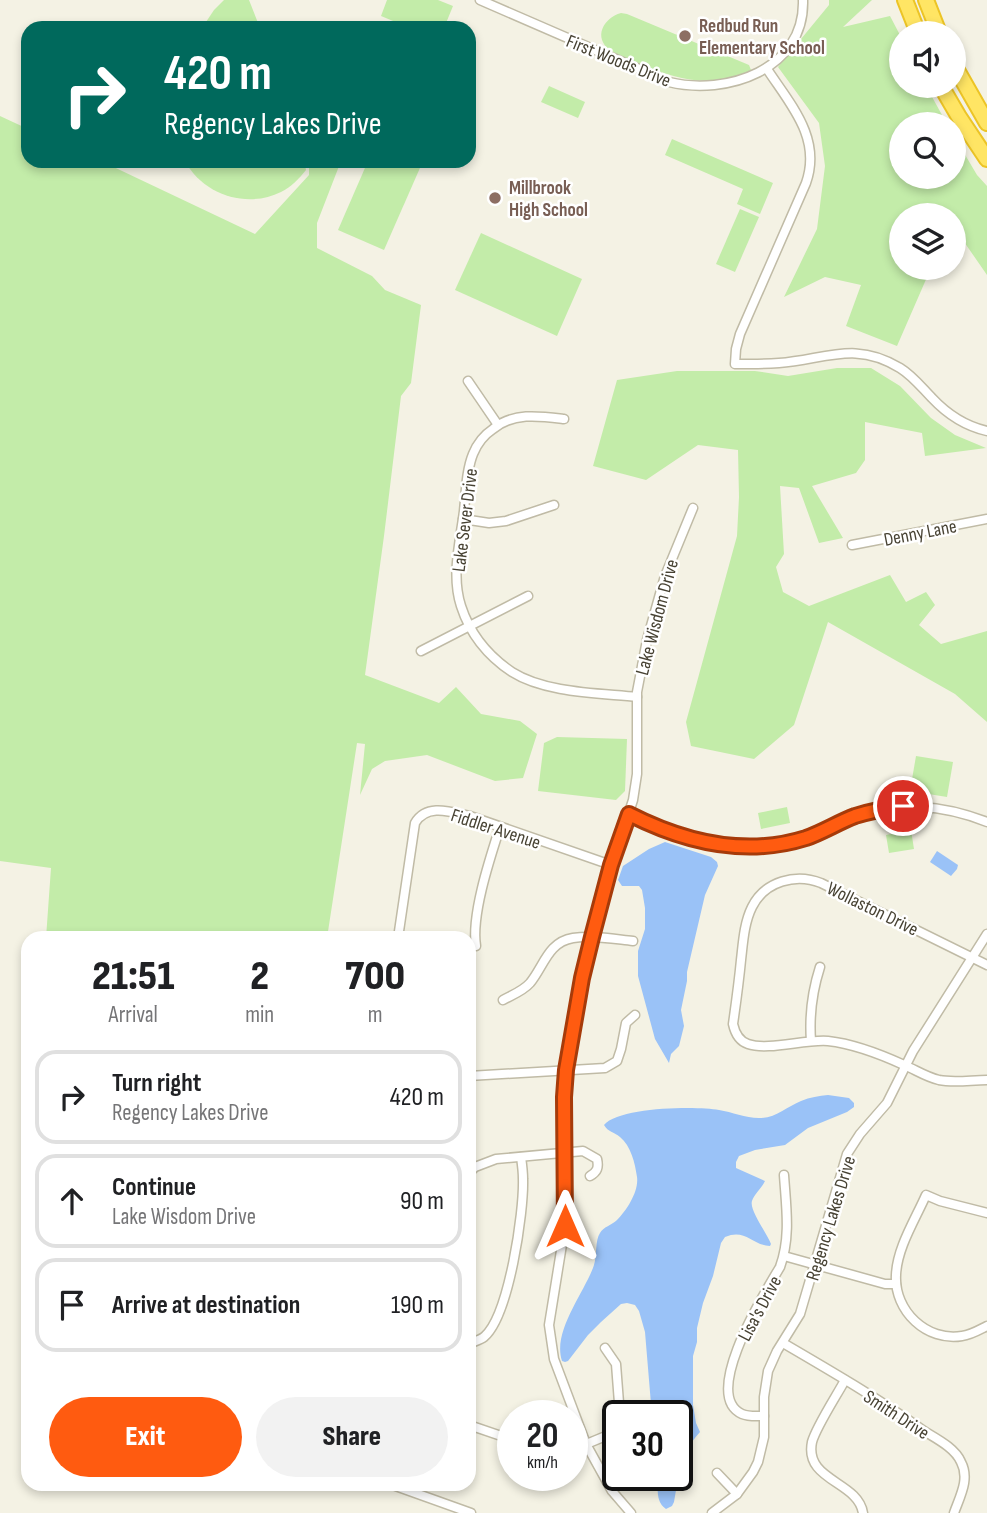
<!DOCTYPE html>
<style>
:root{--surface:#fff;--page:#f2f2f2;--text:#202124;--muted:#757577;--line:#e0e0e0;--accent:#ff5b10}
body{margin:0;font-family:"Sofia Sans Condensed",sans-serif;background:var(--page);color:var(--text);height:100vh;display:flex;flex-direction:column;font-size:26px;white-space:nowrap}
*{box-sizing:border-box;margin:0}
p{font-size:23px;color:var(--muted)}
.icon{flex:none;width:38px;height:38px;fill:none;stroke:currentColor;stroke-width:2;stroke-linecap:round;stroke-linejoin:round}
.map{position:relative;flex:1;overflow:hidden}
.details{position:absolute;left:21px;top:931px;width:455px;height:560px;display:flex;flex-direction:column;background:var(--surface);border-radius:21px;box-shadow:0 4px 10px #0003}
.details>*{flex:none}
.top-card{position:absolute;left:21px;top:21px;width:455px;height:147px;border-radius:21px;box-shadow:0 4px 10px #0003;background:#00695c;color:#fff;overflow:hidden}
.fabs{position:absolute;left:889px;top:21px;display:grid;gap:14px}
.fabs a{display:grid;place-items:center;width:77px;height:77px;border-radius:50%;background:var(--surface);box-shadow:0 4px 10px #0003;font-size:35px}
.speed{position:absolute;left:497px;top:1400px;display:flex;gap:14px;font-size:35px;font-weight:700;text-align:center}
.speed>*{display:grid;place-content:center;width:91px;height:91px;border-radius:50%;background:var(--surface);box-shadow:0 4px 10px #0003;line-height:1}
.speed small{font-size:18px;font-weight:400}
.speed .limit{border:4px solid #111;border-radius:10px;background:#fff;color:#111}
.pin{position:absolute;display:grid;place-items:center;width:60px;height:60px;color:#fff;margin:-30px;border:4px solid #fff;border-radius:50%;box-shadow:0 2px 7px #0007}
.me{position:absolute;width:77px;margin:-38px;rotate:0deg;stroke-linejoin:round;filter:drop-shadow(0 0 5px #0008)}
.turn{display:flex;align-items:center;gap:24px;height:147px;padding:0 28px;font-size:32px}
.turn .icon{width:91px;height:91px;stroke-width:2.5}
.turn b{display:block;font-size:49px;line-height:60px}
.eta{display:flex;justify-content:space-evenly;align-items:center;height:119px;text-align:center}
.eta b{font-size:42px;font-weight:800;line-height:49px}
.cta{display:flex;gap:14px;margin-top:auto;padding:14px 28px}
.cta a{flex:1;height:80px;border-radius:42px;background:var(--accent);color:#fff;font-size:28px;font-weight:800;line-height:80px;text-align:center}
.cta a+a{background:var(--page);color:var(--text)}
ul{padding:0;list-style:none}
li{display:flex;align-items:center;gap:21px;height:94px;margin:0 14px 10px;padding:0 14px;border:4px solid var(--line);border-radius:21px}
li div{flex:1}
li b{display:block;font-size:26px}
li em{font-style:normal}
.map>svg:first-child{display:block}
.green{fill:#c3eca9}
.water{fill:#9ac2f7}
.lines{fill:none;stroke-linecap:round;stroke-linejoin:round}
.street-casing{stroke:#c0bba6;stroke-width:11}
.highway-casing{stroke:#ecc426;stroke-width:18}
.street{stroke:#fff;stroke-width:8}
.highway{stroke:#ffe564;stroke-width:14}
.route-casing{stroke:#a63b0a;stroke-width:18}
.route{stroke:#ff5b10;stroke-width:12}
.education-dot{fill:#8d6e63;stroke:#fff;stroke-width:2.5}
.labels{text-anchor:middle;stroke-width:5;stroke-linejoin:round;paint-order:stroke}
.education-label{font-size:19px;font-weight:bold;fill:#785e54;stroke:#fff;text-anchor:start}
.street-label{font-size:19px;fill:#474233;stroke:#fff}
</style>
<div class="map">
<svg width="987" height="1513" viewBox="0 0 987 1513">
<rect width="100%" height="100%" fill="#f4f2e4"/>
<g class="green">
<polygon points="224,0 249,0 260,28 202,28 214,10"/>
<polygon points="387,0 438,0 453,6 444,28 410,28 381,16"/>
<polygon points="829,0 872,0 843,27 890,16 901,37 901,86 926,86 947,124 901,124 901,177 954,177 954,136 977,175 987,186 987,275 960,236 954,240 954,215 901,215 901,268 931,268 897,346 846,326 861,285 825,277 784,297 817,229 825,166 819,123 778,67 829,5"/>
<path d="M621,13l6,1 122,51 2,5c-40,19 -72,10 -111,-6 -9,-5 -22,-8 -30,-14 -17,-12 -7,-32 11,-37z"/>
<polygon points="549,86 585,102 578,118 541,102"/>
<polygon points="0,116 28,129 28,161 101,161 255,234 309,175 309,161 341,161 317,223 317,248 372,276 385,290 421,305 411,383 401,396 384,536 365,675 439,703 456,687 481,714 520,721 537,734 523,778 495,781 427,755 385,761 372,769 360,795 365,744 357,743 327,938 46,938 51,868 0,861"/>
<polygon points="672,139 773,183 760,214 737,204 743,189 665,155"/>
<path d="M185,161h119l2,9c-7,9 -15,17 -25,22 -34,17 -78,3 -96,-31z"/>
<polygon points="368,161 423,161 384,250 338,230"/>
<polygon points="740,209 759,217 735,272 716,264"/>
<polygon points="481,233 582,279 557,336 455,290"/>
<polygon points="837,368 871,368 900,386 931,418 955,435 986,448 925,456 922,433 865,422 865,460 856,473 812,486 843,538 819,543 799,488 780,486 784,554 776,567 783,592 809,606 890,575 906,602 926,592 935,605 919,625 941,644 987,631 987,722 955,694 828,622 794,725 754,759 691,746 686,722 737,536 739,497 738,450 698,445 646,480 593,466 617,380 677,371 755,371 788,376"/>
<polygon points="557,737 627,739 625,791 616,800 538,791 544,743"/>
<polygon points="916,756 953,762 947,797 910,791"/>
<polygon points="787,807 790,823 761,829 758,813"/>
<polygon points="911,830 914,849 889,853 886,835"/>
</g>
<g class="water">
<polygon points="665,842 711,857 717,862 718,866 705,895 687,972 687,981 681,1010 684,1026 679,1046 671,1054 669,1063 655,1039 638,976 638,951 645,929 645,908 642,890 639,886 622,886 618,880 623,866 649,849"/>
<polygon points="937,851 958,865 957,869 951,876 930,862"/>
<path d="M828,1095l21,3 5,5v4l-7,5 -39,16 -23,17 -30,5 -16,6 -3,6v6l29,13c-3,7 -11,13 -13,20 -3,9 15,32 19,43l-1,2c-18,-1 -25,-18 -45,-9l-4,6 -8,33 -10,27 -6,25v14l-4,14v49l3,18 4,9c-22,24 -20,40 -26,70l-2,4 -6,3c-11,-7 -8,-22 -8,-34h19v-59h-25l-7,-84 -6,-21 -4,-6 -8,-2 -6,1 -20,18 -13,13 -20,26 -3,1 -3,-1c-10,-30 23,-69 32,-96 3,-9 1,-25 6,-32 3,-6 12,-8 17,-13 10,-10 22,-29 20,-43 -2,-14 -6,-31 -17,-40 -6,-5 -12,-5 -16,-12 15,-18 92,-19 115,-15 14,2 28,9 43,8 15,-1 26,-12 39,-17 9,-4 18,-5 27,-6z"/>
</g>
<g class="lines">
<defs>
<g id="street">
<path d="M480,0l189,82c57,14 136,-12 134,-82"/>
<path d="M767,69c23,35 55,69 39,114l-66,151 -4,15 -1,15c15,0 29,0 44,-1 45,-3 76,-23 121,5 13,8 22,20 32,30 15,16 33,28 55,33"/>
<polyline points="468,381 498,425"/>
<path d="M564,419c-24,-3 -51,-7 -71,10 -9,6 -16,15 -20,25 -7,17 -7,39 -9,57 -4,32 -13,64 -3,95 9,28 27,50 51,66 33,21 87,21 125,25"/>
<polyline points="463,519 489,523 506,521 554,505"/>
<polyline points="852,545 987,519"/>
<polyline points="421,651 528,596"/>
<path d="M629,813c49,27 109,43 164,28 21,-5 39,-15 59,-23 44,-18 92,-13 135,4"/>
<path d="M398,938l17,-115c12,-20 36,-11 55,-7l141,49"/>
<path d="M476,946c-5,-31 14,-88 24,-119"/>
<path d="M987,965l-166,-82c-25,-10 -56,-2 -69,24 -8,16 -9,36 -11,53 -2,21 -5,43 -8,64 2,9 6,17 15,20 20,7 57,-5 80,-3 27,3 52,13 76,24 12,5 22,12 35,15 15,3 32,0 48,0"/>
<path d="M503,1000c9,-5 20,-9 27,-17 14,-17 18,-41 43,-45 19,-3 41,1 60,3"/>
<path d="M811,1041c-2,-27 1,-49 9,-74"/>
<polyline points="469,1076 605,1068 617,1061 621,1049 626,1023 635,1015"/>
<path d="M469,1173l6,-6 21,-8 87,-8 14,8c2,9 0,13 -7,17"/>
<path d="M987,1213l-47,-12 -14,-6c-11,25 -29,53 -30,80 -2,36 31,67 66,61 9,-1 17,-6 25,-10"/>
<polyline points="784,1256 885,1284 896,1284"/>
<path d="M783,1343c48,28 96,56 141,88 13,8 31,17 37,31 9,17 -1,34 -7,51"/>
<path d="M469,1344c4,-2 11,-4 15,-7 25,-21 40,-125 39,-158 0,-7 -1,-15 -2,-22"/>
<polyline points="605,1348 616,1364 620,1416"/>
<path d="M845,1380c-8,15 -29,47 -33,62 -8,39 46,39 51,71"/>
<path d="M764,1416c-7,0 -15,1 -22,-2 -42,-19 24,-123 38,-147 11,-30 6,-61 4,-92"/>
<polyline points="469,1425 513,1440"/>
<polyline points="572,1450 613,1433 618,1425"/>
<polyline points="717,1473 737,1494"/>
<polyline points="390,1484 471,1513"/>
<polyline points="631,1513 612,1491 586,1444 554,1359 549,1325 565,1226 564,1097 566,1070 573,1026 592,937 608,876 633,800 637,774 637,692 647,640 665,576 693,508"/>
<polyline points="712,1513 737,1494 753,1472 758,1462 764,1437 764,1397 768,1371 777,1351 800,1314 847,1154 860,1134 887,1103 913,1051 987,934"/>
</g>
<g id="highway">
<polyline points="905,0 918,33"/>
<polyline points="926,0 939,33"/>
<polyline points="954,65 987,123"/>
<polyline points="941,86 959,117 987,159"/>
</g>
</defs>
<use href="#street" class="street-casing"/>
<use href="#highway" class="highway-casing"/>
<use href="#street" class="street"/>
<use href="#highway" class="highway"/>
</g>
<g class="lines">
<defs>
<path id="route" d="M565,1226l-1,-129 2,-27 16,-92 10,-41 19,-72 18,-51c55,28 117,43 177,24 17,-6 33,-16 49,-22 16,-5 32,-8 48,-10"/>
</defs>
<use href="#route" class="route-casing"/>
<use href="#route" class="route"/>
</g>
<g class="education-dot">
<circle cx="685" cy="36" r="7"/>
<circle cx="495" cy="198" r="7"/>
</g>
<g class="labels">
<g class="education-label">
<text x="699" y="32">Redbud Run<tspan x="699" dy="22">Elementary School</tspan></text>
<text x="509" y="194">Millbrook<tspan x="509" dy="22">High School</tspan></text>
</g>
<g class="street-label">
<text transform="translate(619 60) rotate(22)" y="7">First Woods Drive</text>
<text transform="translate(464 520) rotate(-83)" y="7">Lake Sever Drive</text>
<text transform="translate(920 532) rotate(-11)" y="7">Denny Lane</text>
<text transform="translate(656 617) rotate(-75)" y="7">Lake Wisdom Drive</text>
<text transform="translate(496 828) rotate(18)" y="7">Fiddler Avenue</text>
<text transform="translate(873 908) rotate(26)" y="7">Wollaston Drive</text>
<text transform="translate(830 1218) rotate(-73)" y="7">Regency Lakes Drive</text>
<text transform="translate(759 1308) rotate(-62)" y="7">Lisa's Drive</text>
<text transform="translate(897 1414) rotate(33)" y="7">Smith Drive</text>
</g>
</g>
</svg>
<div class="fabs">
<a><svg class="icon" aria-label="sound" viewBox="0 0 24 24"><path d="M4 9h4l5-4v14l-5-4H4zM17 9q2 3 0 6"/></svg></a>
<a><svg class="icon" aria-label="search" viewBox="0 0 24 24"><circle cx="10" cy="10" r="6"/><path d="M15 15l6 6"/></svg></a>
<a><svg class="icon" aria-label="layers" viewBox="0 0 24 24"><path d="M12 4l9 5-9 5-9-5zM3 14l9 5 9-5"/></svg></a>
</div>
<div class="speed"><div>20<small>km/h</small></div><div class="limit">30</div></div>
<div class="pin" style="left:903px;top:806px;background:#d93025"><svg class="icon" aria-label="arrive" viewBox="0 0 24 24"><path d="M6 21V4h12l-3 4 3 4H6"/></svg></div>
<svg class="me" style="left:565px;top:1226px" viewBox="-20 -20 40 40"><path d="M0-17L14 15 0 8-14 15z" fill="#ff5b10" stroke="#fff" stroke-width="4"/></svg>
<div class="top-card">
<div class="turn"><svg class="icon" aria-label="right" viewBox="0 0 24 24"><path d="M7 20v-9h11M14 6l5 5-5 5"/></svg><div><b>420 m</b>Regency Lakes Drive</div></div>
</div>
<section class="details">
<div class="eta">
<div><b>21:51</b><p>Arrival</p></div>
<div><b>2</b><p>min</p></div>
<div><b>700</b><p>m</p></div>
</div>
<ul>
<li><svg class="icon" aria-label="right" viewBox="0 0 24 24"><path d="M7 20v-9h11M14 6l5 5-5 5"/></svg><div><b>Turn right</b><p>Regency Lakes Drive</p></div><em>420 m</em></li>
<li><svg class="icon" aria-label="ahead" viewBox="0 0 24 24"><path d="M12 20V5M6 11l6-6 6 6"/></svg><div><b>Continue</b><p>Lake Wisdom Drive</p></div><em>90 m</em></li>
<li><svg class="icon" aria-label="arrive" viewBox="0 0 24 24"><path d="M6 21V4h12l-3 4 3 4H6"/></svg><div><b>Arrive at destination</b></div><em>190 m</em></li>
</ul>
<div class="cta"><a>Exit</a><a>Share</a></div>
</section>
</div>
